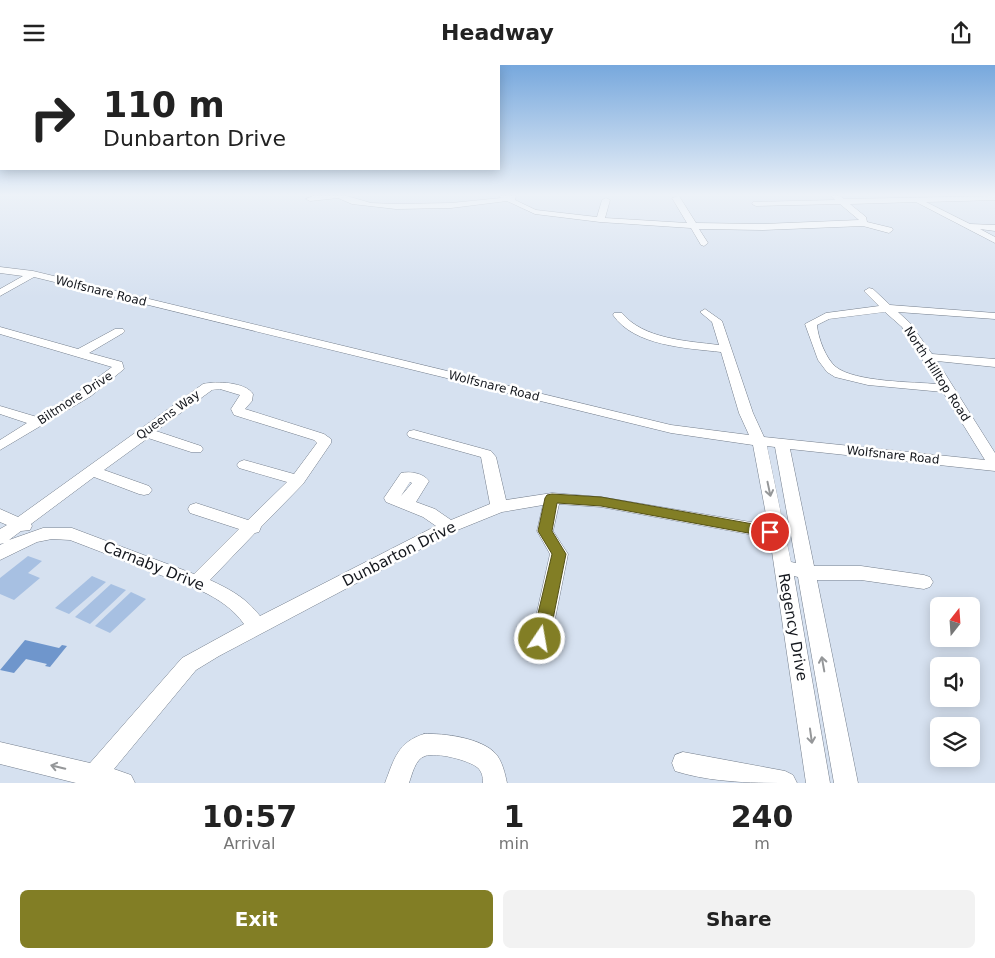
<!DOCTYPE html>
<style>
:root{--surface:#fff;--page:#f2f2f2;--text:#222;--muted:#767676;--accent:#827e25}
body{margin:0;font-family:"DejaVu Sans",sans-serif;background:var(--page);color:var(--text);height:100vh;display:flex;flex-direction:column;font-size:19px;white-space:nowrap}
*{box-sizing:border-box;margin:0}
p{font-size:16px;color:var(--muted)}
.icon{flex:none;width:28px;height:28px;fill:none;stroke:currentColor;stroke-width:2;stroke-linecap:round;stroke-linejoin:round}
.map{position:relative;height:718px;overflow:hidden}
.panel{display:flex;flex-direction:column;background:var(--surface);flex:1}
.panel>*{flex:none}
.guide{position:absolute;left:0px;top:0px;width:500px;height:105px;box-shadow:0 2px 12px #0003;background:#fff;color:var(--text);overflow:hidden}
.needle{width:32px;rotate:17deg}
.controls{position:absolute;left:930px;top:532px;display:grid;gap:10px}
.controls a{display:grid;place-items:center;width:50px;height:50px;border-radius:8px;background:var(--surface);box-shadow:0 2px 12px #0003;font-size:25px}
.pin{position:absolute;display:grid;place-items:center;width:42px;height:42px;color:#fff;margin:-21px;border:2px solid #fff;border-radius:50%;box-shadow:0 1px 5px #0007}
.me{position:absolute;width:55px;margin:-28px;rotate:12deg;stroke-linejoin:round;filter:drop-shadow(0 0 4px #0008)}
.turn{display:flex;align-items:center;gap:18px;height:105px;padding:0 20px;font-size:22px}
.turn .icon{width:65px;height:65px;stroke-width:2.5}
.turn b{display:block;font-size:35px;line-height:42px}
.eta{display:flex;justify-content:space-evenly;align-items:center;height:85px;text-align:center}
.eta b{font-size:30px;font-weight:700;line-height:35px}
.primary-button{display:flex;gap:10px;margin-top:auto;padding:10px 20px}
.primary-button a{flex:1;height:58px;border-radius:8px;background:var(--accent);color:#fff;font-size:20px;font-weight:700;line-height:58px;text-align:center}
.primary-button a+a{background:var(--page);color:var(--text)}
header{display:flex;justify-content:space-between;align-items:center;height:65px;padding:0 20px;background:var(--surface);font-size:22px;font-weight:700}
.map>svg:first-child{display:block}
.green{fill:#a7c0e2}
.water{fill:#6f96cc}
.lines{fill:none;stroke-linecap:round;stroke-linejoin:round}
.minor-casing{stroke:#747e8c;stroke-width:1}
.minor{fill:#fff;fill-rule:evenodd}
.oneway{stroke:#959799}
.route{fill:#827e25;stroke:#545218}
.labels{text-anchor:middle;stroke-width:5;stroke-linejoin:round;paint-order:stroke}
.street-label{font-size:12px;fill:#14171d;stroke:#fff}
.near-street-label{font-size:15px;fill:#14171d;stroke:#fff}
</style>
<header><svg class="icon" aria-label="menu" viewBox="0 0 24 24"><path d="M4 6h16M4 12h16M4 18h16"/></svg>Headway<svg class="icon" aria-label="share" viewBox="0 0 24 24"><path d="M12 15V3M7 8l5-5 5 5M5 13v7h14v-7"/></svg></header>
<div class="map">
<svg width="995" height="718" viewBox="0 0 995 718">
<rect width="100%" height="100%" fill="#d6e1f0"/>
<g class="green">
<polygon points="28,491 42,496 28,508 40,513 14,535 0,529 0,513"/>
<polygon points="92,511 106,517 69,549 55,543"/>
<polygon points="111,519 126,525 90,559 75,552"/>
<polygon points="131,527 146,534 110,568 95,561"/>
</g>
<polygon class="water" points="25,575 59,583 62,580 67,581 50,602 45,601 47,599 26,594 14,608 0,605"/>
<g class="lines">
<defs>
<g id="minor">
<polygon points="313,131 347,131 371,138 396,139 451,138 501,133 499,131 516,131 515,135 536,145 597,152 602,135 606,133 610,135 605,153 687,158 672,133 679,131 696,158 763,159 859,155 840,139 756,141 752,139 753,137 835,135 831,131 840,131 844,134 995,131 995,135 926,137 970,159 995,160 995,166 980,164 995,172 995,178 916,137 850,139 866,152 867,157 892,163 893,165 889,168 863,161 763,165 699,164 708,178 704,181 701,180 691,163 600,157 535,149 507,136 451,143 396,144 352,139 338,133 310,136 306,134"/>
<path d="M0,202l33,4 638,154 78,10 -10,-22 -18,-61c-35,-4 -87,-6 -108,-37l1,-2h8c21,26 65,28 97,32l-7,-23 -12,-10 5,-3 17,12 31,92 11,24 221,23 -42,-68 -75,-7 -33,-8 -8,-5 -9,-12 -13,-36 21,-11 53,-7 -15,-15 5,-3 4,1 17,16 105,8v6l-97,-7 12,11 22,31 63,5v8l-58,-6 58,92v18l-205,-22 24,117h47l63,9 6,2 3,5 -3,5 -6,2 -63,-9h-44l41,203h-24l-36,-206 -4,-1 36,207h-24l-36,-245 -169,-31 -42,-3 -6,27 15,23 -17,85 -3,6 -7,2 -7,-2 -3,-6 19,-85 -13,-23 6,-26 -41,7 -47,19 -236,125 -23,14 -82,99 17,6 4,8h-59l-76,-19v-22l90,21 92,-105 62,-34c-21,-30 -62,-41 -95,-53 -26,-11 -53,-21 -79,-31l-18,-1 -15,3 -37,18v-15l4,-2 -4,1v-15l7,-4 -7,-3v-13l18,8 185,-133c14,-3 42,-2 50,10l-1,7 -7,8 79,25 7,5v4l-28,41 -42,43 -2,5 -4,1 -45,47c21,10 35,17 50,36l176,-90 -13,-9 -37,-15 -2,-4 17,-25c9,-2 22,0 28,8l-13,21 19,7 16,11 39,-16 -9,-47 -72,-20 -2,-3 2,-3 5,-1 77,21 5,6 10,43 46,-7 49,4 167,28 -15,-80 -82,-12 -637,-156 -34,19v-7l23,-13 -23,-3zM885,247l17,15 36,57c-25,-2 -83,-2 -102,-17 -10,-8 -18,-29 -19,-42l12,-6zM220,324l20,6 -9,14 3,6 80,25 3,3 -23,31 -50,-14 -5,2 -2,3 2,3 48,14 -39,38 -52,-17 -6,2 -2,4 2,4 49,16 -45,45 -122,-46h-29l-34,12 12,-9 9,-1 2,-4 -1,-2 63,-47 45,17 5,1 5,-1 3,-4 -3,-4 -45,-16 44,-32 43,14h10l2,-3 -2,-3 -45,-15 56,-41zM767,381l8,1 21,116 -5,-1zM410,417l2,1 -11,13z"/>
<polygon points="0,262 78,284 115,264 123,264 125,266 123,268 89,288 122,297 124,304 91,331 0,385 0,375 27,358 0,349 0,341 37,352 81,325 112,302 0,269"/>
<path d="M424,669c20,-1 58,4 72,20 6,7 9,19 11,29h-24c0,-6 -1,-11 -5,-15 -9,-8 -42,-16 -53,-12 -10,3 -13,19 -16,27h-24c9,-24 13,-41 39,-49z"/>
<path d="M683,687l102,19 8,4 4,8c-41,0 -84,0 -122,-12l-3,-8 3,-8z"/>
</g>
</defs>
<use href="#minor" class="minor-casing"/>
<use href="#minor" class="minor"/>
</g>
<defs><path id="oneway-shaft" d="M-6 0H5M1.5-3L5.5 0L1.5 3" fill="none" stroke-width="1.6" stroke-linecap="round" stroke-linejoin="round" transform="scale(1.25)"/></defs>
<g class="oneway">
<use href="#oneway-shaft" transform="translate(769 424) rotate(78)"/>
<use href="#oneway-shaft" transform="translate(823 599) rotate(-100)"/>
<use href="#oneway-shaft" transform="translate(811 671) rotate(82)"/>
<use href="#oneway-shaft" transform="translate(58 702) rotate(-166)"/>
</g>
<linearGradient id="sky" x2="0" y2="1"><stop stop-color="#77a8dd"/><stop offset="0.56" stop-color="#edf2f8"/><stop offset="1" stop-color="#edf2f8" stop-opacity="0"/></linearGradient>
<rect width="995" height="232" fill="url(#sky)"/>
<polygon class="route" points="552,429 601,432 770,462 774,463 776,467 774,471 770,472 601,441 557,438 552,466 566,489 549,574 546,579 540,581 535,579 532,574 552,489 538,466 545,433 547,430"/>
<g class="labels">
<g class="street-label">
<text transform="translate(101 226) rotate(14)" y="4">Wolfsnare Road</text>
<text transform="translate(937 309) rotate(57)" y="4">North Hilltop Road</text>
<text transform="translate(494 321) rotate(14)" y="4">Wolfsnare Road</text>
<text transform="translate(75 333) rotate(-33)" y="4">Biltmore Drive</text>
<text transform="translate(168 350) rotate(-36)" y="4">Queens Way</text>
<text transform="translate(893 390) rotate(6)" y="4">Wolfsnare Road</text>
</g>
<g class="near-street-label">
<text transform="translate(399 489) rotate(-27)" y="5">Dunbarton Drive</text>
<text transform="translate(154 501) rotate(22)" y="5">Carnaby Drive</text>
<text transform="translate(793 562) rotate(80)" y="5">Regency Drive</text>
</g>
</g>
</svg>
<div class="controls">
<a><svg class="needle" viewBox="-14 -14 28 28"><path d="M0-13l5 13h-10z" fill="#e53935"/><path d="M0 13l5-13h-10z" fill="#767676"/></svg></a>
<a><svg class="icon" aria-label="sound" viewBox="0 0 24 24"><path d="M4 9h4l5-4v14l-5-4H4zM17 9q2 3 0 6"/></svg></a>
<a><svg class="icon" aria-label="layers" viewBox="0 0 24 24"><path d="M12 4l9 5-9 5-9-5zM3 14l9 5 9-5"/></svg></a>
</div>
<div class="pin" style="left:770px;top:467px;background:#d93025"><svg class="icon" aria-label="arrive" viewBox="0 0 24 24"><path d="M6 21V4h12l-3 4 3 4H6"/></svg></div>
<svg class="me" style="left:540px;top:574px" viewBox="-20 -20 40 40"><circle r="17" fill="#827e25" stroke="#fff" stroke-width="3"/><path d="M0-11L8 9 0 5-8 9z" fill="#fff"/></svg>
<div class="guide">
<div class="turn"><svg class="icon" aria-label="right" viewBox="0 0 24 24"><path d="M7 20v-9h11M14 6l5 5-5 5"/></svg><div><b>110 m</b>Dunbarton Drive</div></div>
</div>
</div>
<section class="panel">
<div class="eta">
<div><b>10:57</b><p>Arrival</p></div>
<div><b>1</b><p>min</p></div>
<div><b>240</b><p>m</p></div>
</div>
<div class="primary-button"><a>Exit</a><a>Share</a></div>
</section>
